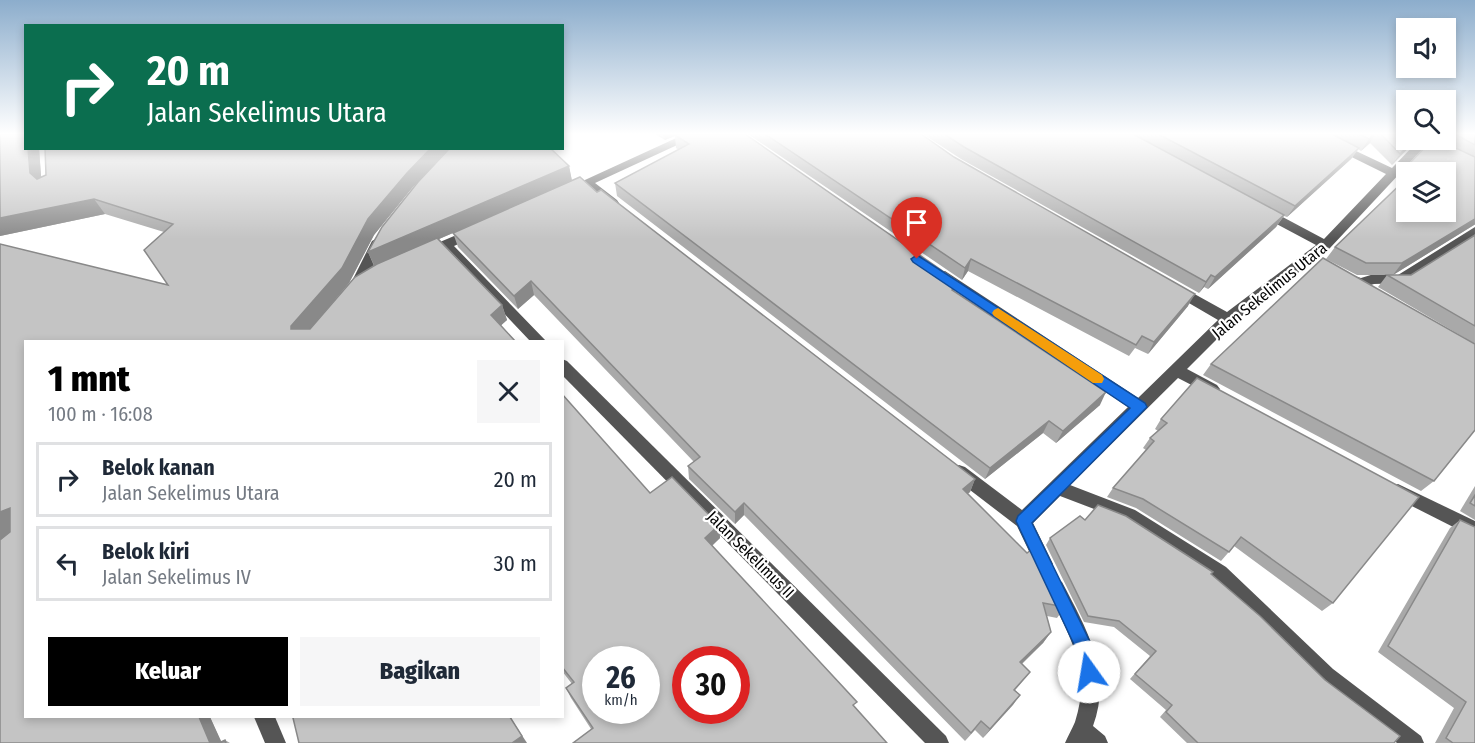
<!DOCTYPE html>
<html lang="id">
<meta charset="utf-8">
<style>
:root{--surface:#fff;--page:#f6f6f7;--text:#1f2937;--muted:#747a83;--line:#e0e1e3;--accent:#000}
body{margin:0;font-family:"Fira Sans Condensed",sans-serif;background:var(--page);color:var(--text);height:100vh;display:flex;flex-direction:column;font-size:22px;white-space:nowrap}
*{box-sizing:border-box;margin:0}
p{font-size:20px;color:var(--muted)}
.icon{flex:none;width:33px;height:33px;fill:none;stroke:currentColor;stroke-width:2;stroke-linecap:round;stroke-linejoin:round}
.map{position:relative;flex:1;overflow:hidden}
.details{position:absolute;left:24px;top:340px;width:540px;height:378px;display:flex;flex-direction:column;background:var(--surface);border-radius:0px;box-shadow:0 3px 9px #0003}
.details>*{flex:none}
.top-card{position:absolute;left:24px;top:24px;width:540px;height:126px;border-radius:0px;box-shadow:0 3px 9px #0003;background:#0b6e4f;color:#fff;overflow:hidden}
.buttons{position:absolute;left:1396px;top:18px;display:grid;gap:12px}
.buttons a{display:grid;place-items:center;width:60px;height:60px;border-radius:0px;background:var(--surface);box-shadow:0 3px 9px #0003;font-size:30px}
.speed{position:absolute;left:582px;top:646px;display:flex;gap:12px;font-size:30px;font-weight:700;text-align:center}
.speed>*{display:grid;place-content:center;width:78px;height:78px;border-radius:50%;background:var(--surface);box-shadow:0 3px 9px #0003;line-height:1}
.speed small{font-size:15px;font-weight:400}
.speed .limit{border:9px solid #d22;background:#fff;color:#111}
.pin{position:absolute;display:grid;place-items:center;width:51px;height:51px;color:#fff;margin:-62px -26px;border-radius:50% 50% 50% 0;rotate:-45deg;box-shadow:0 0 6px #0007}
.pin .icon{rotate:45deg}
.me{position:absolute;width:66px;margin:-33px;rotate:347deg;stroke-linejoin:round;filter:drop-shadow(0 0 4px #0008)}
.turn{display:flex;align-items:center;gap:21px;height:126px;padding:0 24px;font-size:27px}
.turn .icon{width:78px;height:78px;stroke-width:2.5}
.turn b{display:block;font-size:42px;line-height:51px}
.round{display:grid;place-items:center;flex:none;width:63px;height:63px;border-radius:0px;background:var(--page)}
.headline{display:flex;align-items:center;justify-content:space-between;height:102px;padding:0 24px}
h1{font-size:36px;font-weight:800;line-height:45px;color:var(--accent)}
.button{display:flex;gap:12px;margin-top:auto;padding:12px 24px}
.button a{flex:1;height:69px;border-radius:0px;background:var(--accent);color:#fff;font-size:24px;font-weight:800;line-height:69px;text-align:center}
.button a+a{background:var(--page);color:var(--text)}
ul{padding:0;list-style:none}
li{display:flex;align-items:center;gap:18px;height:75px;margin:0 12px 9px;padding:0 12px;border:3px solid var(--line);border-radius:0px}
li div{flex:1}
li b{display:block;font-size:22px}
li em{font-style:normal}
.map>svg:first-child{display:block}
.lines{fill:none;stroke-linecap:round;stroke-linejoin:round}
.minor{fill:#555;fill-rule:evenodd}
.wall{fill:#a9a9a9;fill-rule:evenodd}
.shaded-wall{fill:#898989}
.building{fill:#c4c4c4;stroke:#898989;stroke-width:1.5;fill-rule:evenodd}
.route{fill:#1a73e8;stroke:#114b97;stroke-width:1.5}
.slow{fill:#f59e0b}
.labels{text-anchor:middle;stroke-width:4.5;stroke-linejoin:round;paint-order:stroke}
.street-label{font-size:16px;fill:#000;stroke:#fff}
</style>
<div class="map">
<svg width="1475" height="743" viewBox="0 0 1475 743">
<rect width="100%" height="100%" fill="#fff"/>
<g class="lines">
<g class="minor">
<polygon points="685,134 701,134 595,183 617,200 619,203 617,206 609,206 586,187 580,189 574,185"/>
<polygon points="1305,134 1320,134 1392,168 1419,140 1431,140 1330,248 1233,323 1187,369 1217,385 1220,389 1217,393 1207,393 1178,378 1070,485 1135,510 1226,567 1333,669 1421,736 1424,743 1397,743 1319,683 1214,579 1123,520 1060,496 1033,523 1053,564 1050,570 1044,572 1038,570 1017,526 953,477 951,472 953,467 959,465 965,467 1022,510 1128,407 935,277 933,274 935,271 945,271 1138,398 1218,320 1170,292 1168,289 1170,286 1180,286 1227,312 1316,245 1258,214 1256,211 1258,208 1266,208 1324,239 1386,174"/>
<polygon points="1475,227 1475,237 1406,283 1374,284 1361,288 1343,282 1341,279 1348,274 1361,278 1374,274 1398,275"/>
<polygon points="473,228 479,232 478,235 454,246 547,342 531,342 444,250 426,257 419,253 421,250"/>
<polygon points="379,237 386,241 363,287 361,290 351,290 349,287 372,241"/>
<polygon points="562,359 567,361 946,736 949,743 925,743 562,375"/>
<polygon points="1398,484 1475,521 1475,538 1392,496 1390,491 1392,486"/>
<path d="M1056,579l6,3c24,46 51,91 31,144l12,10 3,7h-43c3,-7 7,-14 10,-21 18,-54 -8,-88 -28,-134l3,-6z"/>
<polygon points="254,717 275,717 286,743 265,743"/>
</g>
</g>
<g class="wall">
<path d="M0,134h26v14h13l2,29 5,-2 -1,-27h505l19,18 3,15 8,-4 17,15 4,-2 374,289 -5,13 -3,2 60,59 9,-7 29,61 -8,11 -10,-2 4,16 -8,11 -21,21 8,8 -15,18 5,5 -37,43 -8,-8 -10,11 -221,-226 -9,9 -46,-45 -1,-13 6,-4 -160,-167 -16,14 -60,-62 -5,-14 -14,6 63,66 5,15 -6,5 15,17h-490v375h184l11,25 4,-2 5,3h-230v-499l168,41 -24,-35 20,-18 -59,-18 -105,22zM421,179l-39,48 -14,25 6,14 -19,11 -34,39 28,-33 25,-48 38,-47z"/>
<polygon points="655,134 745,134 954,291 1100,405 1056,443 1043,433 985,479 617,196 615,183 679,150 676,148 675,136 665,140"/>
<polygon points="748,134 921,134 954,157 1188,306 1148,354 1135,348 1129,356 968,271 962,280"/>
<polygon points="923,134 1407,134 1407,140 1416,140 1392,165 1370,143 1361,151 1358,149 1351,159 1287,217 1284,216 1276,227 1208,289 1204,287 1199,293 961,159"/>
<path d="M1446,134h29v91h-1l-81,50h-36l-31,-16 9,-12 69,-67 -4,-4 9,-12 23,-24h14zM1407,172h39l-39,40z"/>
<polygon points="1475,235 1475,430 1434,481 1421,491 1203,375 1211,364 1465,338 1378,287 1387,275 1411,275"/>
<polygon points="1197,378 1333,603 1322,611 1234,546 1221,561 1136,508 1107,497 1113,488 1146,450 1143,448 1150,438 1158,431 1155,429 1161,419"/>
<polygon points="562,394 650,493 719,525 720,538 712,546 857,702 591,729 571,698 566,688 572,684 562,671"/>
<polygon points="1475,486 1475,520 1460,511"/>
<polygon points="1085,520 1211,574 1394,743 1187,743 1160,717 1166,710 1130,679 1150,656 1114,627 1084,622 1046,545 1050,538"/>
<polygon points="1460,520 1475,743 1435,743 1454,708 1378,652 1450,528"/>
</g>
<g class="shaded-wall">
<polygon points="664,134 679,134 665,140"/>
<polygon points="1374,134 1375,134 1370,143 1361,151 1369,139"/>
<polygon points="1414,140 1416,140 1392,165 1400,154"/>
<polygon points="28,148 39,148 42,188 30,173"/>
<polygon points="431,148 450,148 412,188 374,235 349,283 300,341 291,329 291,326 368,219 407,173"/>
<polygon points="1359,148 1351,159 1287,217 1295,206"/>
<polygon points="569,166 572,181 375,267 368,252"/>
<polygon points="94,199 105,214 0,236 0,218"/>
<polygon points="1284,215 1276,227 1208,289 1215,277"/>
<polygon points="1475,219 1475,224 1474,225 1393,275 1402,263"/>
<polygon points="971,259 968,271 962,280 965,268"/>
<polygon points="1211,275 1204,287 1199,293 1206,282"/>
<polygon points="531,281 534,295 518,309 514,296"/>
<polygon points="1195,294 1188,306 1148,354 1154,342"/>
<polygon points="502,305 507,320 496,330 491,315"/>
<polygon points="1106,392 1100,405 1056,443 1063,431"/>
<polygon points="1049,421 1043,433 985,479 990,468"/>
<polygon points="975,479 970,492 958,502 963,489"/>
<polygon points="744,503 744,515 735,524 735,512"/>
<polygon points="10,508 26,520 0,541 0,512"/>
<polygon points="719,525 720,538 706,551 705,538"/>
<polygon points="1051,632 1043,643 1013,672 1020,662"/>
<polygon points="1020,695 1013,705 983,738 990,729"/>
<polygon points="199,717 210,717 222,743 210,743"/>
<polygon points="510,717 527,743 512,743"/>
</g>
<g class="building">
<polygon points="0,134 26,134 26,148 28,148 30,173 37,179 46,175 45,148 431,148 407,173 368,219 342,268 291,326 291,329 310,329 355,277 377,264 437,238 502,305 491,315 516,342 26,342 26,717 199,717 210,743 0,743 0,540 10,532 10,508 0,512 0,244 168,285 144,250 173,224 94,199 0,218"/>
<polygon points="677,134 745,134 957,281 952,290 1106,392 1063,431 1049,421 990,468 615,183 689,144 675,135"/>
<polygon points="765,134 921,134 954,157 1195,294 1154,342 1142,336 1136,345 971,259 965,268"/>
<polygon points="944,134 1133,134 1284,215 1215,277 1211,275 1206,282 964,147"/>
<polygon points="1158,134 1332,134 1359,148 1295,206"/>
<polygon points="1359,134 1374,134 1369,139"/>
<polygon points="1381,134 1407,134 1407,140 1414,140 1400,154"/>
<polygon points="1455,134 1475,134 1475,145"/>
<polygon points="1432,140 1439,140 1475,157 1475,219 1402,263 1366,263 1335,247 1407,178 1407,212 1446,212 1446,172 1413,172 1415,170 1409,164"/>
<polygon points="450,148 550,148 569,166 368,252 382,227 418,182"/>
<polygon points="580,177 597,192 601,190 975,479 963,489 1027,553 1036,546 1065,607 1043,603 1051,632 1020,662 1030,672 1014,690 1020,695 990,729 981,721 971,733 744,503 735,512 688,466 700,457 531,281 514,296 453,233"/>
<polygon points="1475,235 1475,326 1387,275 1411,275"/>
<polygon points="1323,258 1475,344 1475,430 1434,481 1211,364"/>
<polygon points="1197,378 1419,497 1333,603 1241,537 1229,552 1143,499 1113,488 1154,441 1150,438 1167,423 1161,419"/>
<path d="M562,394l88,99 22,-16 47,48 -14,13 152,164 -4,3 34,38h-314l20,-15 -27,-40 8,-6 -12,-15zM596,660h50v51h-50zM686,660h50v51h-50z"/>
<polygon points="1475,495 1475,506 1470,503"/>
<polygon points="1098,505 1126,516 1213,572 1211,574 1260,616 1325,680 1400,736 1394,743 1198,743 1166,712 1172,705 1135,674 1156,651 1119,621 1088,616 1050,538 1080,516 1085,520"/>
<polygon points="1460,520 1475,527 1475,743 1453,743 1446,738 1466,702 1388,646"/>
<polygon points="294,717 510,717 522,736 512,743 299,743 293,718"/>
<polygon points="225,740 226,743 219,743"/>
</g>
<linearGradient id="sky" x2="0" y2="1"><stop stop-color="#8cadcc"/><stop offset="0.56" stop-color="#fff"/><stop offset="1" stop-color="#fff" stop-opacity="0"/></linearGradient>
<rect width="1475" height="239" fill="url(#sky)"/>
<polygon class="route" points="917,255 1145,403 1147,407 1032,523 1095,652 1098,672 1095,678 1089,681 1082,678 1078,653 1016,521 1018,516 1130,408 913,262 911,259"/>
<polygon class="slow" points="998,308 1102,375 1104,379 1102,383 1093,383 994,316 992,313 994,310"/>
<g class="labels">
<g class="street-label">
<text transform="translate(1269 290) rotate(-39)" y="6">Jalan Sekelimus Utara</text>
<text transform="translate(751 554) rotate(45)" y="6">Jalan Sekelimus II</text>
</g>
</g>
</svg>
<div class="buttons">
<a><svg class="icon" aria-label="sound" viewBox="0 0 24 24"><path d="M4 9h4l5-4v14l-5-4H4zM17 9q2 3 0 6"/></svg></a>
<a><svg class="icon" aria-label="search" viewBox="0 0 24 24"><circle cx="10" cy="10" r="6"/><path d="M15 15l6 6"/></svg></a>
<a><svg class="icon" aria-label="layers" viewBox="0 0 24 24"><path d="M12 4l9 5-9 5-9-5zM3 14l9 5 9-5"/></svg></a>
</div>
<div class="speed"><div>26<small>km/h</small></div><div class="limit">30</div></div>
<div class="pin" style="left:917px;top:259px;background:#d93025"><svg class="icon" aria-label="arrive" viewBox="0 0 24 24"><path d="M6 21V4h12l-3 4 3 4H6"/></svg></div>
<svg class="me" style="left:1089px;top:672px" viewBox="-20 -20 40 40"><circle r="19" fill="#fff"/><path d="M0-13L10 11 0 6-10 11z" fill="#1a73e8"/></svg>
<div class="top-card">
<div class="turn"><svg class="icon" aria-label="right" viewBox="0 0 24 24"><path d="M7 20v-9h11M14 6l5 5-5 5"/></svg><div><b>20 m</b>Jalan Sekelimus Utara</div></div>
</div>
<section class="details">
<div class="headline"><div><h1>1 mnt</h1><p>100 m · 16:08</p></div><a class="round"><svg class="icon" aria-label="close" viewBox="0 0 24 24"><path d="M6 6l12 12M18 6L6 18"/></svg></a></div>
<ul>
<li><svg class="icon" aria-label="right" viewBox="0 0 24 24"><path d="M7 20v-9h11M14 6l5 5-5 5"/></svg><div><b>Belok kanan</b><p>Jalan Sekelimus Utara</p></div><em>20 m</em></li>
<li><svg class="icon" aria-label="left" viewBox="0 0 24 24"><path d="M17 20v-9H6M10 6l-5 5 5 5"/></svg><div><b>Belok kiri</b><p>Jalan Sekelimus IV</p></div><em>30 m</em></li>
</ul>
<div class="button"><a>Keluar</a><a>Bagikan</a></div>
</section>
</div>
